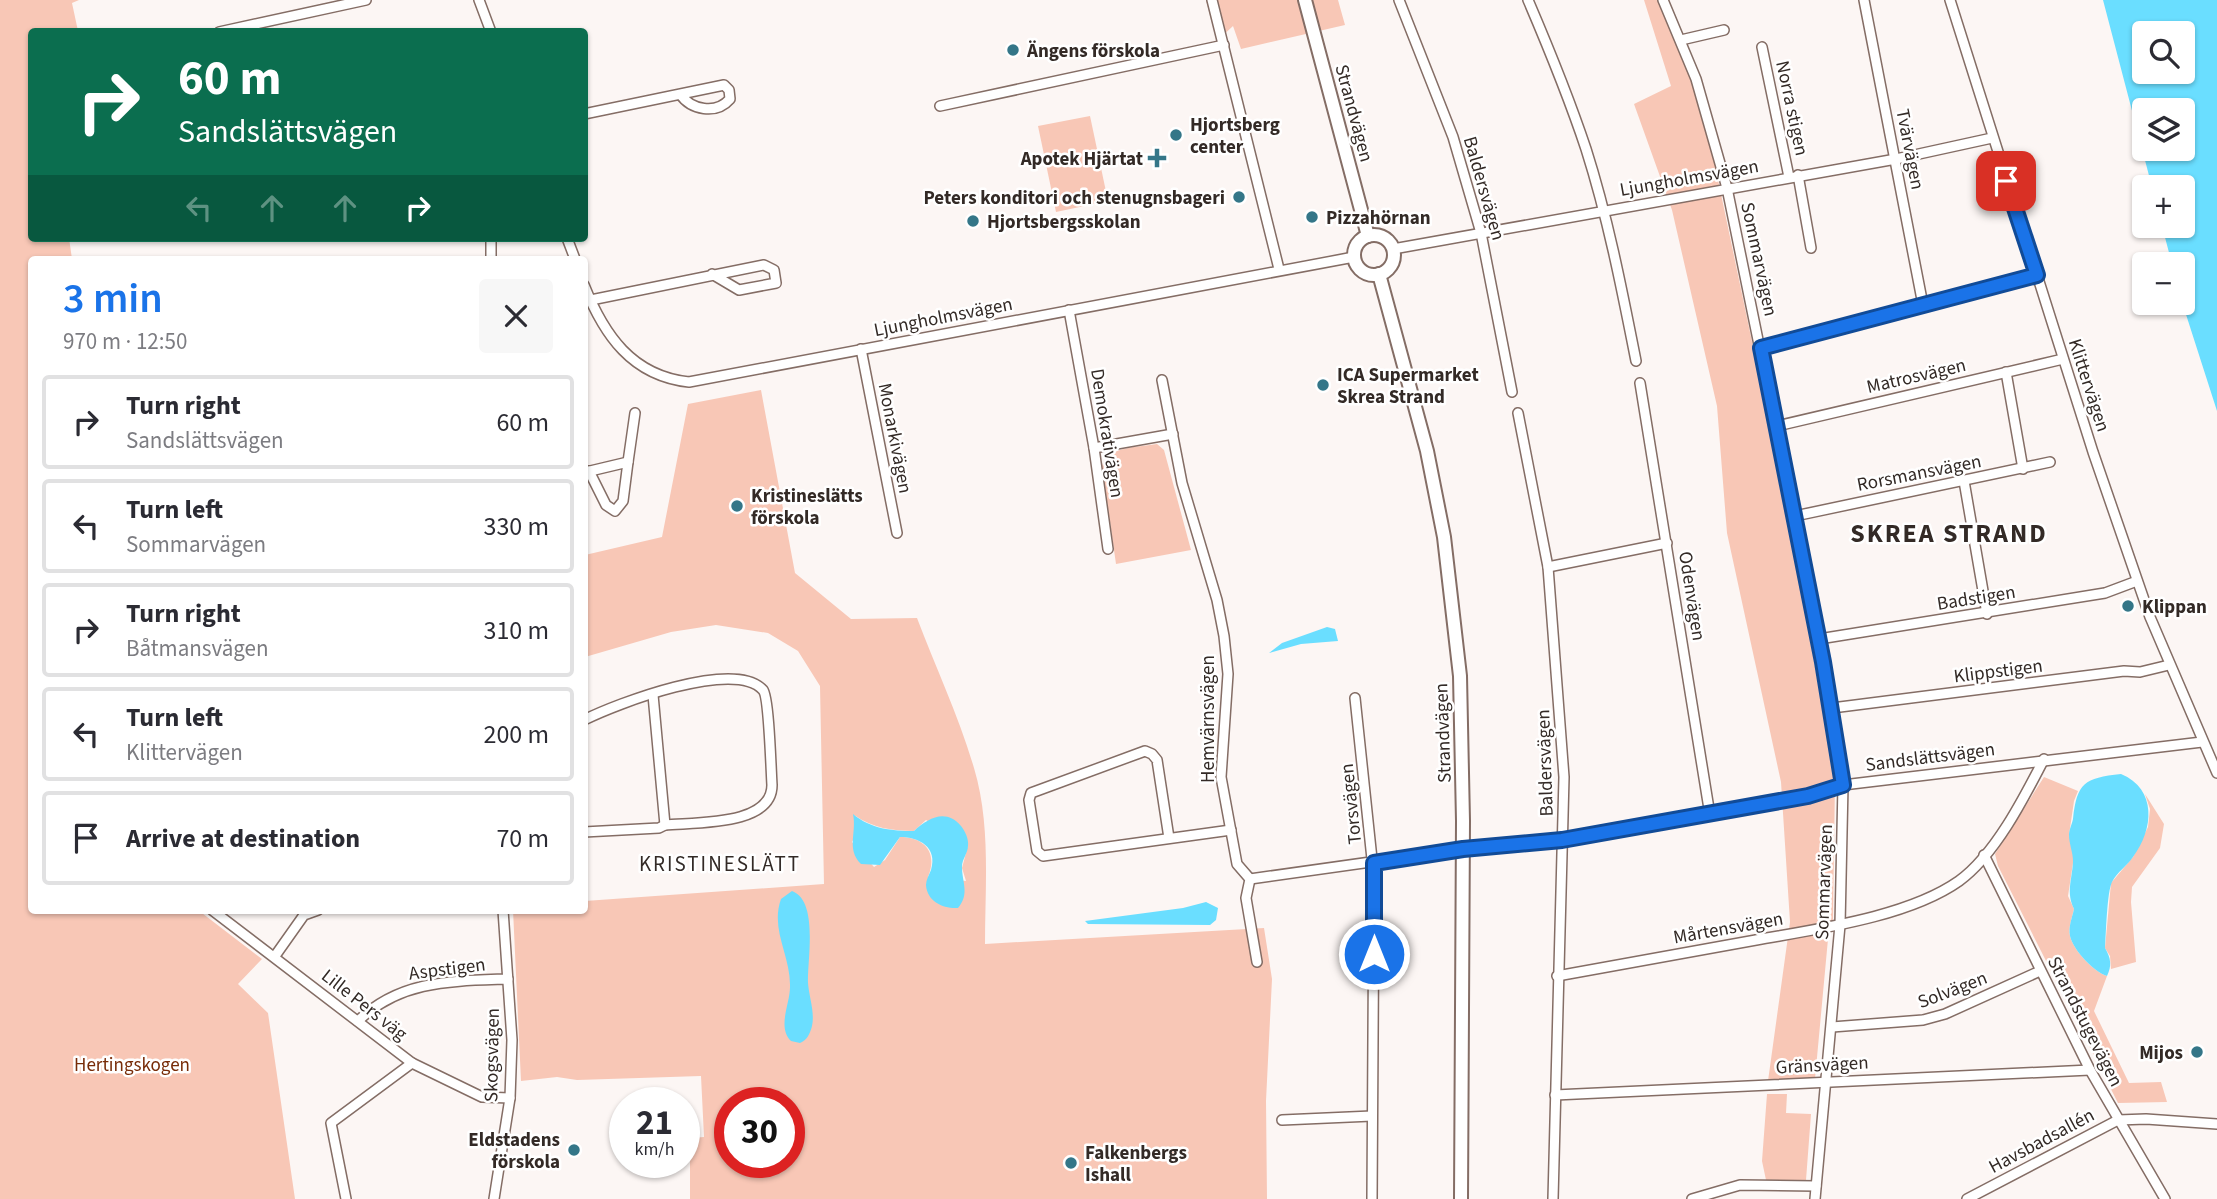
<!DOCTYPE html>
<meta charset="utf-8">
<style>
:root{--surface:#fff;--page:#f7f7f7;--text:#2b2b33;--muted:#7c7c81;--line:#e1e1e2;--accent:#1a73e8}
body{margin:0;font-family:"Source Sans 3",sans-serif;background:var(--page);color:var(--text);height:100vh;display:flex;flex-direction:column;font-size:26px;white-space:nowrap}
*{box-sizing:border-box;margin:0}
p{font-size:23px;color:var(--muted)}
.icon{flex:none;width:38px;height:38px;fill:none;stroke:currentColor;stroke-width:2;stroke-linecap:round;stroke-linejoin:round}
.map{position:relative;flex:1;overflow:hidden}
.sheet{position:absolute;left:28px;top:256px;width:560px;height:658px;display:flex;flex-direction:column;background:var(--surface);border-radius:7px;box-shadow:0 2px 5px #0004}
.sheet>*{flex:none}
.hud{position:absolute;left:28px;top:28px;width:560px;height:214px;border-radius:7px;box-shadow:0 2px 5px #0004;background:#0b6e4f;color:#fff;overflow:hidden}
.fabs{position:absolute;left:2132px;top:21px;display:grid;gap:14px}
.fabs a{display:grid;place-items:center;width:63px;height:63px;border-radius:7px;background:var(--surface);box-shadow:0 2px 5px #0004;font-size:35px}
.speed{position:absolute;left:609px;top:1087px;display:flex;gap:14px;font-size:35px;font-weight:700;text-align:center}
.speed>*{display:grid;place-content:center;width:91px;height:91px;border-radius:50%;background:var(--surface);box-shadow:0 2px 5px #0004;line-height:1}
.speed small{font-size:18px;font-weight:400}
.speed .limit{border:10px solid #d22;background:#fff;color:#111}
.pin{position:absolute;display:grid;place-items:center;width:60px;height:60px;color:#fff;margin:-30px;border-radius:14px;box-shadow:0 4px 10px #0006}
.me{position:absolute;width:77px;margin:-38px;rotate:0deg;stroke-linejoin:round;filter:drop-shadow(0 0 5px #0008)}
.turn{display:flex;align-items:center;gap:24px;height:147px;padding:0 35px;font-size:32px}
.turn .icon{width:91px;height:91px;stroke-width:2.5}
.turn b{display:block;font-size:49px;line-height:60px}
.lanes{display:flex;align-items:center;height:66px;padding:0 35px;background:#0003;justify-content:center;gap:35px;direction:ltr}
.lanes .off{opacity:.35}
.round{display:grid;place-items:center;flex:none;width:74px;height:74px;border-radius:7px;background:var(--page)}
.summary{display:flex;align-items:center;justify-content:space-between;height:119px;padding:0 35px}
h1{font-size:42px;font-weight:600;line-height:52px;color:var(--accent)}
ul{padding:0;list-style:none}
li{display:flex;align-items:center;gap:21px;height:94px;margin:0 14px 10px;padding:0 21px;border:4px solid var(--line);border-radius:7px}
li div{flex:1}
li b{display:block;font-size:26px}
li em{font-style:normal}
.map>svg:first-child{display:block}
.green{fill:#f8c7b6;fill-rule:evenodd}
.water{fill:#6adeff;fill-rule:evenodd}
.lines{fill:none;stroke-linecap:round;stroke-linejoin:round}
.street-casing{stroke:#846d65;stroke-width:12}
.secondary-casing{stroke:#846d65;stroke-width:16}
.street{stroke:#fff;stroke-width:9}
.secondary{stroke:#fff;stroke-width:12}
.route-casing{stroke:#114b97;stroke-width:18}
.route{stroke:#1a73e8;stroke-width:12}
.poi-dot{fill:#347688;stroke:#fff;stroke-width:2.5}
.labels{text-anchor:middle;stroke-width:5;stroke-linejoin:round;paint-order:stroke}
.poi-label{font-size:19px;font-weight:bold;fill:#332a26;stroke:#fff;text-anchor:start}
.street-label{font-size:19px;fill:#332a26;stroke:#fff}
.park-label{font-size:19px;fill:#772b07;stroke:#fff}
.neighbourhood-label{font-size:21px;letter-spacing:2px;fill:#332a26;stroke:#fff}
.district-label{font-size:26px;font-weight:bold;letter-spacing:2px;fill:#332a26;stroke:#fff}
</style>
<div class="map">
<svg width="2217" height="1199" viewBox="0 0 2217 1199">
<rect width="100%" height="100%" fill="#fcf6f4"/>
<g class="green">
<polygon points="0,0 79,0 72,3 78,31 32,32 32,238 69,238 72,259 32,259 32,910 198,910 262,959 238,984 268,1013 295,1199 0,1199"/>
<polygon points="1206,0 1338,0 1345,25 1241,49 1233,26 1217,41"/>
<polygon points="1644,0 1669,0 1700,77 1717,175 1788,513 1835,781 1833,919 1828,939 1815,1079 1768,1081 1790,922 1781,782 1727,533 1717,406 1672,210 1634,104 1671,86"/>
<polygon points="1090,116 1108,201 1056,212 1038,126"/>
<path d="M761,390l34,183 56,46 66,-1c19,50 42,99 57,150 17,57 11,118 11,176l279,-16 8,51 -6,122 1,98h-577v-61l14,-1 -3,-61 -124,4 -20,-3 -36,4 -8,-171h71l1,-9 239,-17 -4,-198 -22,-35 -30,-18 -52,-8 -45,7 -86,25v-102l77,-18 26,-133zM854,815c19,13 38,16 60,16l12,-11 42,25 -6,23 4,13 -38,-4c10,-24 -3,-40 -28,-40l-15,23 -11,7 -22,-25 4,-7zM730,1102h59v60h-59z"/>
<path d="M1157,444l7,6 27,100 -75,14 -14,-98c5,-20 38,-19 55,-22z"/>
<path d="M2044,777l34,14 -4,10 -5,34 4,10v18l-5,33 6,13c-2,9 -6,18 -4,27 3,14 24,36 37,40l-13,35 35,72 32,-1 6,20 -49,1 -120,-237 -3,-12z"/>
<polygon points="2145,794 2164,824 2160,848 2132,887 2131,902 2136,962 2111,969 2110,956 2105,948 2111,883 2133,857 2148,827 2150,809"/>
<polygon points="1767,1094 1787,1094 1786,1113 1811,1114 1806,1180 1766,1180 1762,1161"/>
</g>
<g class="water">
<path d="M2103,0h114v411l-35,-109v-38h-10l-10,-38h20v-39h-30zM2144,33h38v39h-38zM2144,110h38v39h-38z"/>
<polygon points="1327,627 1335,629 1338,641 1301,644 1269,653 1282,643"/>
<path d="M2121,774c36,15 33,55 12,83 -6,9 -16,15 -21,25 -5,10 -6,52 -7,66 6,10 7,18 2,28 -13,-4 -34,-26 -37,-40 -2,-9 2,-18 4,-27 -8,-17 -2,-29 -1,-47 0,-10 -4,-18 -4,-27 0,-5 3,-11 4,-16 4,-36 11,-41 48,-45z"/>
<path d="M853,814c18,15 39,17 61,17 14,-13 32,-23 47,-5 4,5 8,13 7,20 0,7 -6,13 -6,21 0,15 8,27 -4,41 -14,1 -31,-6 -32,-23 0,-5 3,-10 5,-15 7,-23 -12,-33 -31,-33l-20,28 -19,-1c-15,-15 -4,-31 -8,-50z"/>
<path d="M792,891c27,10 15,70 16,92 1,14 7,29 4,43 -2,8 -5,14 -12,17l-9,-2c-14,-14 -1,-37 -1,-54 1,-31 -20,-57 -9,-88z"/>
<polygon points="1206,902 1218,908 1216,920 1210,925 1088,924 1085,921 1183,908"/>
</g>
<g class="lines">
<defs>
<g id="street">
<polyline points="479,0 491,32"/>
<polyline points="1212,0 1279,269"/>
<polyline points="1399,0 1453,137 1481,233 1512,392"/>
<path d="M1528,0c21,49 41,98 58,149 22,69 36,141 50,212"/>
<polyline points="1663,0 1696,79 1727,188 1819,639 1843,785 1840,925 1815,1199"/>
<polyline points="1864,0 1923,305"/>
<polyline points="1950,0 2093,452 2150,617 2217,773"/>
<polyline points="219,32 366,0"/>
<polyline points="1681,40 1724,30"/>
<polyline points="1762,47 1789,177"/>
<polyline points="940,106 1224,45"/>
<path d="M584,114l140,-29 5,5 1,9c-14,16 -39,11 -50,-5"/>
<polyline points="1798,175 1811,248"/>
<polyline points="491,238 491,259"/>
<polyline points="567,238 575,259"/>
<polyline points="1393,249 1896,159 1992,138"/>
<path d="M584,285c20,50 48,91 105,97l665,-125"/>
<polyline points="586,301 764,265 774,270 776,283 739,290 712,274"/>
<polyline points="1069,310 1094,448 1108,549"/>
<polyline points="1761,348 2037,275"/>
<polyline points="861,349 897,533"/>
<polyline points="2006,372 2023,469"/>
<polyline points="1162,380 1182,483 1217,600 1224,636 1228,674 1221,777 1237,864 1250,879 1246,898 1257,962"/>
<polyline points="1640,383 1710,815"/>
<polyline points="1518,413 1548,567 1564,777 1553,1199"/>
<polyline points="1777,426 2063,359"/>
<polyline points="1094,448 1173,434"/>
<polyline points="589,471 606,505 615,511 623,501 628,462"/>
<polyline points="586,472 628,462 635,413"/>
<polyline points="1964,481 1987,614"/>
<polyline points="1795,516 2050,462"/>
<polyline points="1548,567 1667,543"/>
<polyline points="1819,639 2105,593 2137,581"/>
<polyline points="653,695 665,825"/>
<polyline points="1355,698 1374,878 1372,1199"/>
<polyline points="1832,708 2124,671 2140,672 2169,665"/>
<path d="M584,720c32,-16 151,-62 179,-30 6,7 8,80 9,95 0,41 -76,37 -107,40l-6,3 -75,4"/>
<polyline points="1169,838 1157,760 1152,754 1145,751 1031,793 1029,800 1037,851 1043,856 1231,830"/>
<polyline points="1984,855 2090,1070 2165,1199"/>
<polyline points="1250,879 1463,849 1562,840 1808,796 1843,785 2202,742"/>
<polyline points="212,910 412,1063 482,1097 510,1098"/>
<polyline points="275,956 304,915 318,910"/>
<path d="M1557,976c67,-12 133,-24 199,-36 61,-11 152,-23 203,-59 36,-26 65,-83 85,-122"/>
<path d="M358,1021c42,-41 94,-40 150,-42"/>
<polyline points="1832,1027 1923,1020 1945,1014 2040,971"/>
<polyline points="1555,1095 2090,1070"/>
<polyline points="1282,1120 1372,1116"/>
<polyline points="346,1199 331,1123 412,1063"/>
<polyline points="494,1199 510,1098 512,1040 503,910"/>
<polyline points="1692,1199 1740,1185 1816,1186"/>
<polyline points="1967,1199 2118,1120 2146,1119 2217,1124"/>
</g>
<g id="secondary">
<polyline points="1305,0 1368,236"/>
<circle cx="1374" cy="255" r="20"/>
<polyline points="1379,274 1427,451 1444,537 1460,676 1463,821 1461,1199"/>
</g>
</defs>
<use href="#street" class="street-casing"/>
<use href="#secondary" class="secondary-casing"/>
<use href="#street" class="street"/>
<use href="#secondary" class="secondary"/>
</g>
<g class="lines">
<defs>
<polyline id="route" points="1374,954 1374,863 1463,849 1562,840 1808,796 1843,785 1823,662 1761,348 2037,275 2006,181"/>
</defs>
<use href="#route" class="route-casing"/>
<use href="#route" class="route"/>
</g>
<g class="poi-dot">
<circle cx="1013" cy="50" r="7"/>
<circle cx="1176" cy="135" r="7"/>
<path d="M1153.5 147.5h7v7h7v7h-7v7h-7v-7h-7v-7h7z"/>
<circle cx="1239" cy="197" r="7"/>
<circle cx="1312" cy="217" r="7"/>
<circle cx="973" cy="221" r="7"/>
<circle cx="1323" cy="385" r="7"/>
<circle cx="737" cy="506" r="7"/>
<circle cx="2128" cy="606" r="7"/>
<circle cx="2197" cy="1052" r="7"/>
<circle cx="574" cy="1150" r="7"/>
<circle cx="1071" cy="1163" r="7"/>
</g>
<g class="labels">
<g class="poi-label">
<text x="1027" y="57">Ängens förskola</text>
<text x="1190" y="131">Hjortsberg<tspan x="1190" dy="22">center</tspan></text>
<text x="1143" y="165" text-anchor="end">Apotek Hjärtat</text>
<text x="1225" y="204" text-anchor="end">Peters konditori och stenugnsbageri</text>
<text x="1326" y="224">Pizzahörnan</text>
<text x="987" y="228">Hjortsbergsskolan</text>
<text x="1337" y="381">ICA Supermarket<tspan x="1337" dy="22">Skrea Strand</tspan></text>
<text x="751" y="502">Kristineslätts<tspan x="751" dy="22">förskola</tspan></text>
<text x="2142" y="613">Klippan</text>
<text x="2183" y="1059" text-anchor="end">Mijos</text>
<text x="560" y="1146" text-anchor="end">Eldstadens<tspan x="560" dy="22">förskola</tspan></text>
<text x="1085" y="1159">Falkenbergs<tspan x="1085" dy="22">Ishall</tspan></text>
</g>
<g class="street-label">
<text transform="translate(1793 108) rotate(78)" y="7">Norra stigen</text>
<text transform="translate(1355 113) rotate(75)" y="7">Strandvägen</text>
<text transform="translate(1911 149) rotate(79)" y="7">Tvärvägen</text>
<text transform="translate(1689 177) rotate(-10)" y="7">Ljungholmsvägen</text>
<text transform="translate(1485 188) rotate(74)" y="7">Baldersvägen</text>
<text transform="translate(1760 259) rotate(78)" y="7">Sommarvägen</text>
<text transform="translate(943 316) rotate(-11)" y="7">Ljungholmsvägen</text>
<text transform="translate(1916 375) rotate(-13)" y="7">Matrosvägen</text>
<text transform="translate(2090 385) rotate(72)" y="7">Klittervägen</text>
<text transform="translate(1108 433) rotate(81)" y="7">Demokrativägen</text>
<text transform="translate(896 438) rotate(79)" y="7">Monarkivägen</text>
<text transform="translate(1919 472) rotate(-11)" y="7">Rorsmansvägen</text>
<text transform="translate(1693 596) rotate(81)" y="7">Odenvägen</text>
<text transform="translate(1976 597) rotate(-9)" y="7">Badstigen</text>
<text transform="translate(1998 670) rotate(-7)" y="7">Klippstigen</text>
<text transform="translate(1207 719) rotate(-90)" y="7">Hemvärnsvägen</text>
<text transform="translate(1442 733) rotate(-92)" y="7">Strandvägen</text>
<text transform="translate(1930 756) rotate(-7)" y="7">Sandslättsvägen</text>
<text transform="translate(1544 763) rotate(-92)" y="7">Baldersvägen</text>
<text transform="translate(1350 804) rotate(-96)" y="7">Torsvägen</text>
<text transform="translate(1823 882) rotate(-88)" y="7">Sommarvägen</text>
<text transform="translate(1728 927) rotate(-10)" y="7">Mårtensvägen</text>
<text transform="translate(447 968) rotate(-7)" y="7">Aspstigen</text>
<text transform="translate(1952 989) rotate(-21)" y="7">Solvägen</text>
<text transform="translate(365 1004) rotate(38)" y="7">Lille Pers väg</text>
<text transform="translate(2086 1021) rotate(63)" y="7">Strandstugevägen</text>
<text transform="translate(491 1055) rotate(-89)" y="7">Skogsvägen</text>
<text transform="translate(1822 1064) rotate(-3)" y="7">Gränsvägen</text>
<text transform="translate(2041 1140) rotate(-28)" y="7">Havsbadsallén</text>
</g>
<g class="park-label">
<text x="132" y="1071">Hertingskogen</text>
</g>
<g class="neighbourhood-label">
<text x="720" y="871">KRISTINESLÄTT</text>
</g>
<g class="district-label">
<text x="1949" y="542">SKREA STRAND</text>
</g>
</g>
</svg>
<div class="fabs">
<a><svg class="icon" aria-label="search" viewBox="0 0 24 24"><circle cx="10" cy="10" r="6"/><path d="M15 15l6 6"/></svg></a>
<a><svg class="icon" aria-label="layers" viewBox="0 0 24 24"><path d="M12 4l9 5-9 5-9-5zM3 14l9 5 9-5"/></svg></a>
<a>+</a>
<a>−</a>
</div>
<div class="speed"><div>21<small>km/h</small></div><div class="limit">30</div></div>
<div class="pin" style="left:2006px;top:181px;background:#d93025"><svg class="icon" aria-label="arrive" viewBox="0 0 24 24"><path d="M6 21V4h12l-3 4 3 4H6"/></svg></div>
<svg class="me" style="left:1374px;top:954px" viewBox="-20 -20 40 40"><circle r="17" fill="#1a73e8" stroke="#fff" stroke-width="3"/><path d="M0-11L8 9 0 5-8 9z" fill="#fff"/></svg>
<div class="hud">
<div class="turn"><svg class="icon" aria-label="right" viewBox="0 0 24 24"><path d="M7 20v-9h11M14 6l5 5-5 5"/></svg><div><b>60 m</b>Sandslättsvägen</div></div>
<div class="lanes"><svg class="icon off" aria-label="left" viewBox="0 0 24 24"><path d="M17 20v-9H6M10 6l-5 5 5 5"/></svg><svg class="icon off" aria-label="ahead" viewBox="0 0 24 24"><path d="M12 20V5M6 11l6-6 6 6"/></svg><svg class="icon off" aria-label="ahead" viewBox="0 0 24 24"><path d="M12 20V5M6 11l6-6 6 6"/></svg><svg class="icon" aria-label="right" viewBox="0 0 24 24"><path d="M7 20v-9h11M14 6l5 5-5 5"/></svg></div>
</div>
<section class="sheet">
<div class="summary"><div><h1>3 min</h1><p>970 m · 12:50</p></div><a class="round"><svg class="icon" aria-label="close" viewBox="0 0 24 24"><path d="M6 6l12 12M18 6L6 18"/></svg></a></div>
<ul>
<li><svg class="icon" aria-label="right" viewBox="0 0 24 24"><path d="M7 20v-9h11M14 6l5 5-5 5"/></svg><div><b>Turn right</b><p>Sandslättsvägen</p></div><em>60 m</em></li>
<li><svg class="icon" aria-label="left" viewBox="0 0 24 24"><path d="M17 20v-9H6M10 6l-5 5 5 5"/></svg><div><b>Turn left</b><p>Sommarvägen</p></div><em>330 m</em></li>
<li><svg class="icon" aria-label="right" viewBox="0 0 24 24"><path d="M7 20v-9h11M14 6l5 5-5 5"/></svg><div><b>Turn right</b><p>Båtmansvägen</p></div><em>310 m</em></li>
<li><svg class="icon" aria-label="left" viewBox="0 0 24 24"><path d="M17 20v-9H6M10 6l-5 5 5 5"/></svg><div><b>Turn left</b><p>Klittervägen</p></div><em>200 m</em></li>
<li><svg class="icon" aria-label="arrive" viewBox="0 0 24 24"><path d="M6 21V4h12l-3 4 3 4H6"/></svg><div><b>Arrive at destination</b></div><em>70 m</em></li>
</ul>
</section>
</div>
